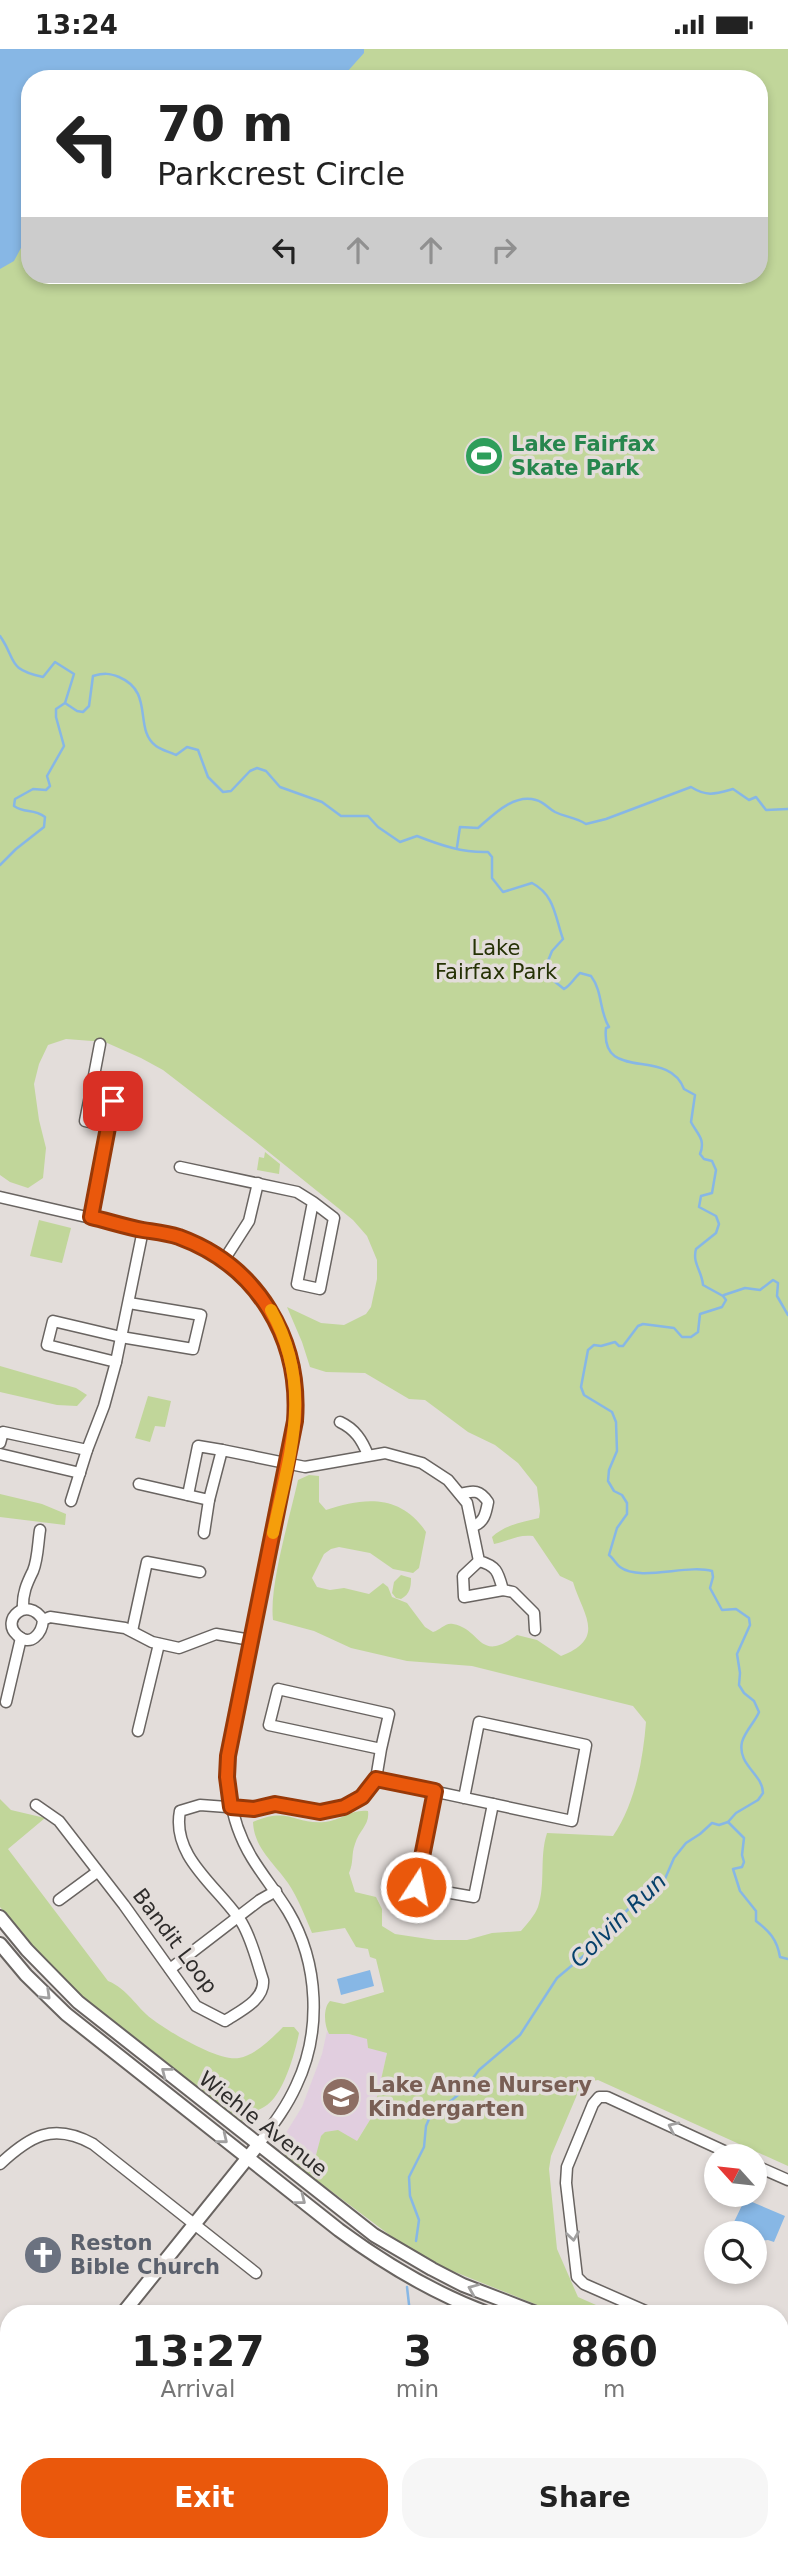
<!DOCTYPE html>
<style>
:root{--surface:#fff;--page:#f6f6f6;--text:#222;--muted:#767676;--accent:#ea580c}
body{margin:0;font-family:"DejaVu Sans",sans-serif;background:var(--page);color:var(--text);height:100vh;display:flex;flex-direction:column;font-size:26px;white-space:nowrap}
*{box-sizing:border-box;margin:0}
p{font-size:23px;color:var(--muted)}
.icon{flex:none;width:38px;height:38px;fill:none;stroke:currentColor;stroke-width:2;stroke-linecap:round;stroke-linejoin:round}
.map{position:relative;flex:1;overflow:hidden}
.sheet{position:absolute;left:0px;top:2256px;width:789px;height:247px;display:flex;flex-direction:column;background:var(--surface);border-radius:28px 28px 0 0;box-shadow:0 4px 10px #0003}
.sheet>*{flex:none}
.top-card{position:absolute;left:21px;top:21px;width:747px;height:214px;border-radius:28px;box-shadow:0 4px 10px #0003;background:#fff;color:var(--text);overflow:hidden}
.needle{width:46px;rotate:297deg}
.fabs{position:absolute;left:704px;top:2095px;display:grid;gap:14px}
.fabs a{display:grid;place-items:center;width:63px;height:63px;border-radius:50%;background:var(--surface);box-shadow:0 4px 10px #0003;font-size:35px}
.pin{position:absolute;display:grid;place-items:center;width:60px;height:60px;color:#fff;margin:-30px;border-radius:14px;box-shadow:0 4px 10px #0006}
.me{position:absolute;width:77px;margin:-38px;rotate:11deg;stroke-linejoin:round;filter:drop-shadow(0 0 5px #0008)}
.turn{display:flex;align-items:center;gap:24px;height:147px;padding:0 21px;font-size:32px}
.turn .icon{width:91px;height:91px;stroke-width:2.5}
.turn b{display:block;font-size:49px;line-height:60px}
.lanes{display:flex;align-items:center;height:66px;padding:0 21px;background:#0003;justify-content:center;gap:35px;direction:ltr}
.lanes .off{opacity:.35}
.eta{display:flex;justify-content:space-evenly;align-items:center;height:119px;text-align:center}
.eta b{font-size:42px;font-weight:600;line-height:49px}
.button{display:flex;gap:14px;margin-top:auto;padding:14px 21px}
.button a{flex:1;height:80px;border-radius:28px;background:var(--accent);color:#fff;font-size:28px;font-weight:600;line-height:80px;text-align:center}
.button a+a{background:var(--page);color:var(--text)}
.status{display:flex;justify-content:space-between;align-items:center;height:49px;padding:0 35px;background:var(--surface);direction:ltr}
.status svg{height:19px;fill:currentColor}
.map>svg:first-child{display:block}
.commercial{fill:#dad0e5}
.education{fill:#e1cedf}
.green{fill:#c1d69a;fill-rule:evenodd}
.water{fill:#87b7e5}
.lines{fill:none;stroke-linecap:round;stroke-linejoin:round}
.stream{stroke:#87b7e5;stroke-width:2.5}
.minor-casing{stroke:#696461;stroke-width:13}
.tertiary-casing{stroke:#696461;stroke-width:16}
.secondary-casing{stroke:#696461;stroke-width:16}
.minor{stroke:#fff;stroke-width:10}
.tertiary{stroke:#fff;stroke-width:12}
.secondary{stroke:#fff;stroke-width:12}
.oneway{stroke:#a1a0a0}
.route-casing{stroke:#983908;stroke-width:18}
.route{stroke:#ea580c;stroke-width:12}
.slow{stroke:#f59e0b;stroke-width:12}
.labels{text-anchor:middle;stroke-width:7;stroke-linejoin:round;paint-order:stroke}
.leisure-label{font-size:21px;font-weight:bold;fill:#27864d;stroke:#e3ddda;text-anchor:start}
.park-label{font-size:21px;fill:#263205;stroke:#e3ddda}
.street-label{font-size:21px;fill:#2e2c2b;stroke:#e3ddda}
.education-label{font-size:21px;font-weight:bold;fill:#785e54;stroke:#e3ddda;text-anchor:start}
.worship-label{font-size:21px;font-weight:bold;fill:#5b616d;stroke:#e3ddda;text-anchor:start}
.water-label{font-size:23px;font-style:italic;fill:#07416b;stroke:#e3ddda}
</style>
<div class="status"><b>13:24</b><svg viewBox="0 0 49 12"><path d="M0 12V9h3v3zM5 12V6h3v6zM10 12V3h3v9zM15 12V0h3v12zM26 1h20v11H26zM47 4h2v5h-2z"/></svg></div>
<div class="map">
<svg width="788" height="2502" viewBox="0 0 788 2502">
<rect width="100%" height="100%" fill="#e3ddda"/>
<polygon class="commercial" points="788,2467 788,2502 751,2502 760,2494 780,2494 781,2474"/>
<polygon class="education" points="327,1982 329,1985 349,1985 368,1990 387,2004 373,2066 356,2093 347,2086 321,2087 316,2107 307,2111 279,2095 302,2058 322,2005"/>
<g class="green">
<path d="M0,0h788v2117l-190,-86 -16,3 -31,73 -2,13 8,80 21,48 36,16h-57l-117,-47 -45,-27 -52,-39 -55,-41 -9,-15 28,16 9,-5 5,-19 4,-4 13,-2 19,11 16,-26 14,-62 -19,-5 -1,-9 -18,-5h-20c-5,-9 -6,-26 1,-33l14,3 40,-12 -8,-33 -6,-2 -2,-8 -12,-2 -11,-19 -33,5c-7,-17 -14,-35 -24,-50 -14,-20 -34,-35 -35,-61 36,-16 42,3 72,0 17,-2 26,-13 43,-11 2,14 -9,19 -13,33 -4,10 -1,18 -6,29l6,19 21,5 6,12v17l13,8 40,6h32l25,-7 29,-2c6,-7 14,-16 17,-24 8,-24 1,-49 9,-74l66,3c22,-32 30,-76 33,-114l-13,-16 -161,-40 -65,-5 -56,-13 -37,-17 -41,-11c-4,-35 17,-103 25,-140l11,-5 10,1v26l7,8c38,-13 75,-16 100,22l-7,36 -6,5 -20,-4 -23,-16 -31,-6 -8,2 -7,5 -12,24 5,9 13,3 14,-2 25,6 14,-11 5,4 4,10 15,6 18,24 8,5c7,-2 13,-10 20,-8 29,5 25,40 64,11l20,5 24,16c46,-18 22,-41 12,-74l-13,-6 -27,-40c-15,-2 -24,5 -39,8l-2,-7c12,-12 31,-15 47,-19l1,-7 -3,-24 -19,-24 -23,-18 -27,-13 -43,-32 -16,-1 -44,-26 -39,-1 -16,-5 -8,-25 -15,-35 34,16 23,2 22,-11 5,-7 6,-28v-19l-10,-24 -14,-16 -98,-79 -92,-71 -22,-12 -36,-16 -39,-3 -18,6 -9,19 -5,20 5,36 7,28 -3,30 -15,10 -18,-6 -10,-7zM30,30h730v196h-730z"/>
<polygon points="265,1103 280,1115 279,1125 257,1121 259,1108 264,1109"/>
<polygon points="39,1171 71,1179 62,1214 30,1207"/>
<polygon points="0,1317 76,1339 87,1346 77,1357 57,1356 0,1343"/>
<polygon points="148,1347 171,1352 165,1378 155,1377 150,1393 135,1389"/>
<polygon points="0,1445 42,1455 66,1465 65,1476 0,1468"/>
<path d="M401,1526l10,3c0,9 -1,16 -10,21l-5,-1 -4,-5 2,-11z"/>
<path d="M0,1750l11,11 34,8 -37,31 100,132c20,8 28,26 44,38 17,13 67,43 87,39 17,-3 33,-20 44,-31h11l5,6c-4,20 -16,64 -35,74 -9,6 -15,3 -22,14l-12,-6 -150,-119 -26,-25 -54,-64z"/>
<polygon points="58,2494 101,2494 102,2496 111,2494 114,2502 62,2502"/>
<polygon points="211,2494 489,2494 487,2502 208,2502"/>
</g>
<g class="water">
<polygon points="0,0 364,0 364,4 347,23 328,30 30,30 30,182 14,212 0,220"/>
<polygon points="370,1921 374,1937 341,1946 337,1930"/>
<polygon points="745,2150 785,2167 774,2193 768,2191 754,2193 754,2184 744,2184 743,2177 734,2173"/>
</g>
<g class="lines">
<g class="stream">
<path d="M0,587c17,24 6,33 43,41l12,-15 19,12 -9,29 -9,6v8l8,29 -17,30 3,10 -4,4 -13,-1 -18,10 -1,7c11,8 19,2 31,11l-1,10 -28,22 -16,16"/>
<path d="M65,654l12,8 6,1 6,-6 4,-30c11,-3 16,-3 26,1 36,15 14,52 37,69 5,4 14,6 20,9l11,-8 11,3 10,27 15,15 8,-1 19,-20 7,-3 9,3 14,16 42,15 19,14h27l10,11 22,15 17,-6c23,9 46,17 71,16l4,5v21l11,14 29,-9c23,12 23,34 31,56l-11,12 -4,10 6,10v10l10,8c7,-4 10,-11 16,-16l11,3c12,16 8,35 18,51l-3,1c-6,56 62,18 78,61l11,6 -4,27c6,12 15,17 9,32l4,5 8,2 4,9 -4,23 -11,3 -2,11 17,9 3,8 -3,9 -20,16c-4,14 6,22 7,36l20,11 3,4 -4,7 -22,7 -2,18 -7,5h-9l-8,-9 -31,-4 -5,2 -15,20h-4l-4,-4 -14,4 -7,-1 -6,5 -7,37 3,8 28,17 4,10 1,29 -8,19 -1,11 6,10 8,4 5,8v11l-10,14 -8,27c4,3 7,9 11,12 20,15 67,-3 92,4l1,6 -3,11 12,22 14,-1 13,9 1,7 -13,29 3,19 -1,12 5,8 10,8 5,11c-4,10 -14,19 -17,30 -5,23 21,32 21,51l-5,7 -22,13 -8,9 -9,3 -7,-2 -12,11 -14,9 -12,15 -10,23 -9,9 -16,9 -19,18 -14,20 -49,41 -37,57 -41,35 -15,20 -35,29 -3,7 -2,21 -15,30 1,19 9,24 -3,21"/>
<path d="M457,798l3,-20 18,1c15,-13 36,-35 58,-28 8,2 12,8 19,12 10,5 20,5 31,12l20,-5 85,-32c16,10 24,7 42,2l16,11 7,-3 10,13 22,-1"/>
<polyline points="724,1246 745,1239 760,1241 773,1231 778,1234 777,1247 788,1266"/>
<path d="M728,1773l16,16 -2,17 2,7 -2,5 -9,2 7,22 16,20v10c13,10 21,18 24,36l8,2"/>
<polyline points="407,2238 410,2264"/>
<polyline points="340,2494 342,2502"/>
</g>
<defs>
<g id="minor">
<polyline points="92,1037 100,995"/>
<polyline points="180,1118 297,1143 313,1153 297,1235 320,1240 334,1169 313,1153"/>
<path d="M0,1148l143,33c24,1 46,10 67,22 61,34 90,100 85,169l-63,308c-7,46 -5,88 20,129 11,18 25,35 36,53 31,52 34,121 8,175 -10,22 -24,40 -38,59"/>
<polyline points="91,1168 116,1041 92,1037 85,1072 107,1077"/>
<polyline points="224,1211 249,1172 258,1134"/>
<polyline points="116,1313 47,1296 53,1272 121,1288 193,1300 201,1266 129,1254"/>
<path d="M340,1373c15,7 22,18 28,33"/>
<polyline points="0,1394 3,1383 87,1401"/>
<polyline points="0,1405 80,1424"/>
<path d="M139,1435l70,16 13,-50 83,17 80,-14 37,10 26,17 19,23 12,58c18,5 19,11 24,29l10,2 21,21 1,17"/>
<path d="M460,1445c14,-4 20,-4 28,8 -2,11 -4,21 -15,24"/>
<polyline points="188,1446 198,1397 222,1401"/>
<polyline points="71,1452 87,1401 104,1357 116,1313 143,1181"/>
<polyline points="204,1484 209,1451"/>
<polyline points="479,1512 463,1527 464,1548 503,1541"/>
<path d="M23,1560c-1,-15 4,-26 10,-38 5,-12 5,-29 7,-41"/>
<path d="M43,1571c-1,13 -12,28 -26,15 -17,-15 10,-40 26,-15l7,-3 75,11 27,14 27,6 37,-14 35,6"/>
<polyline points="132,1582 147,1513 200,1523"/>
<polyline points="6,1653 21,1589"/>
<polyline points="138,1682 159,1595"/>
<polyline points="376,1730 572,1772 586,1696 479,1673 464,1749"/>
<polyline points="435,1742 416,1838 474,1848 493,1755"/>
<path d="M36,1756l23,16 65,84 72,101 29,15c15,-10 40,-21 38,-41 -6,-18 -11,-40 -21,-57 -22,-35 -71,-65 -62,-112l20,-6 54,4 21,-5 45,8 24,-5 18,-10 14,-18 5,-30 -112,-24 9,-36 111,25 -8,35"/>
<polyline points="59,1851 97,1823"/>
<polyline points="170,1920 260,1851 276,1842"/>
<path d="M0,2115c30,-28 53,-42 93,-20l163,129"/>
<polyline points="754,2116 788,2131"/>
<polyline points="650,2264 584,2235 577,2228 566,2134 567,2118 593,2055 599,2048 607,2048 735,2107"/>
<polyline points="780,2325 788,2328"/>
<polyline points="0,2465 9,2464"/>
<polyline points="780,2488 788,2481"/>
<polyline points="765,2502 774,2494"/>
</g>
<g id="tertiary">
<polyline points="123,2264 258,2096"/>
<polyline points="19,2494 22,2502"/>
</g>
<g id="secondary">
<polyline points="0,1868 27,1901 78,1953 374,2186 432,2220 463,2236 536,2264"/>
<path d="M0,1895l26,31 40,39 273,216c46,34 94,63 148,83"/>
<polyline points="780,2372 788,2377"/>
<polyline points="780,2392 788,2397"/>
</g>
</defs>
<use href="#minor" class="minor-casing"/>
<use href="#tertiary" class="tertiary-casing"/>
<use href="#secondary" class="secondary-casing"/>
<use href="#minor" class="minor"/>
<use href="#tertiary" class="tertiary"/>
<use href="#secondary" class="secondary"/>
</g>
<defs><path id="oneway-chevron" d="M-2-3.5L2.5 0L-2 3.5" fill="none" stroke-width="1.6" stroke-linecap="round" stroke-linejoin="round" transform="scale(1.75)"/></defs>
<g class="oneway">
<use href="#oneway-chevron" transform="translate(46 1946) rotate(44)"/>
<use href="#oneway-chevron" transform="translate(166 2023) rotate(-142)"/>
<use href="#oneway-chevron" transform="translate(673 2078) rotate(-155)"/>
<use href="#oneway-chevron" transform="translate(223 2090) rotate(39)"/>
<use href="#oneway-chevron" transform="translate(301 2151) rotate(38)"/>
<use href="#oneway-chevron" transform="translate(573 2187) rotate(82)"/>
<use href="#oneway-chevron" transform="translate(473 2240) rotate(-157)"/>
</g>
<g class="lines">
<defs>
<path id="route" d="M113,1052l-22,116c17,4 35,10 52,13 13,2 24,3 36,7 79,29 122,102 116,184l-67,335 -1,21 4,30 23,2 21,-5 45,8 24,-5 18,-10 14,-18 59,12 -19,96"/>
</defs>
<use href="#route" class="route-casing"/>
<use href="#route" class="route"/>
<path class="slow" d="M271,1261c43,78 19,142 2,223"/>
</g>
<defs>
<symbol id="stadium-disc" viewBox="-11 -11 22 22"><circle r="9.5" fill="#2e9e5b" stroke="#e3ddda"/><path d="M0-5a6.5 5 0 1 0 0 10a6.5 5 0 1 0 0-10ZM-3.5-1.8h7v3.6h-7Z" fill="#fff"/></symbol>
<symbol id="school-disc" viewBox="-11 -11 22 22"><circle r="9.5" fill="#8d6e63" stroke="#e3ddda"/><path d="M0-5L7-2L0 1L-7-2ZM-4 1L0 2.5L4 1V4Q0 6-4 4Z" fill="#fff"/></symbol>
<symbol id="church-disc" viewBox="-11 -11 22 22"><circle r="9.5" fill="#6b7280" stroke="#e3ddda"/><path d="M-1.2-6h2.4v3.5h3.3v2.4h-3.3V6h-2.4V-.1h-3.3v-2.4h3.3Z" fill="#fff"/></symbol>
</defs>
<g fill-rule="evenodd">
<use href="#stadium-disc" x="462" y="385" width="44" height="44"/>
<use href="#school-disc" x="319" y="2026" width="44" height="44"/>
<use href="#church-disc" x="21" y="2184" width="44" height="44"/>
</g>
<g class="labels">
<g class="leisure-label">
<text x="511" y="402">Lake Fairfax<tspan x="511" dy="24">Skate Park</tspan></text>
</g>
<g class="park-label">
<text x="496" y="906">Lake<tspan x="496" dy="24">Fairfax Park</tspan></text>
</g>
<g class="street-label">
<text transform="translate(175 1892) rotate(53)" y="7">Bandit Loop</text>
<text transform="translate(263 2075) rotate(38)" y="7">Wiehle Avenue</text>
</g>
<g class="education-label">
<text x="368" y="2043">Lake Anne Nursery<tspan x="368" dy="24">Kindergarten</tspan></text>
</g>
<g class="worship-label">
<text x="70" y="2201">Reston<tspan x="70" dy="24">Bible Church</tspan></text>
</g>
<g class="water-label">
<text transform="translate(618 1871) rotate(-44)" y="8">Colvin Run</text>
</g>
</g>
</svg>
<div class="fabs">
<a><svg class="needle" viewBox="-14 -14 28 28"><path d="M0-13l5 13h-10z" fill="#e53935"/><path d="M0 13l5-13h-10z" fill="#767676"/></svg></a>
<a><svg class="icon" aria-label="search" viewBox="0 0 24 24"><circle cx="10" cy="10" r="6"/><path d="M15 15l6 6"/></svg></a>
</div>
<div class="pin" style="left:113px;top:1052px;background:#d93025"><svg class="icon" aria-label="arrive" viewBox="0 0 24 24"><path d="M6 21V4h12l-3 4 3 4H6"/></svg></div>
<svg class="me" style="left:416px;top:1838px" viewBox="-20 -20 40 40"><circle r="17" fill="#ea580c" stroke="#fff" stroke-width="3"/><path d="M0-11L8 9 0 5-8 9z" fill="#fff"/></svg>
<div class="top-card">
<div class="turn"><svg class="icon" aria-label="left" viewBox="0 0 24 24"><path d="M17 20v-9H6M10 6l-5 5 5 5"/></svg><div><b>70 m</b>Parkcrest Circle</div></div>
<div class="lanes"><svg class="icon" aria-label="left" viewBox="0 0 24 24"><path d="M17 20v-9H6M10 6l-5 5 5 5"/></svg><svg class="icon off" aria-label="ahead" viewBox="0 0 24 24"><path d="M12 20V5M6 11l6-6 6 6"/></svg><svg class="icon off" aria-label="ahead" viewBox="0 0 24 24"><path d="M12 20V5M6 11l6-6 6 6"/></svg><svg class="icon off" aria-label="right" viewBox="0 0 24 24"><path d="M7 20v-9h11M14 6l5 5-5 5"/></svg></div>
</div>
<section class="sheet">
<div class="eta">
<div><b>13:27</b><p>Arrival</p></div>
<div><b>3</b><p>min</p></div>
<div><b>860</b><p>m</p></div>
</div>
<div class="button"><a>Exit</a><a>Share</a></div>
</section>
</div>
